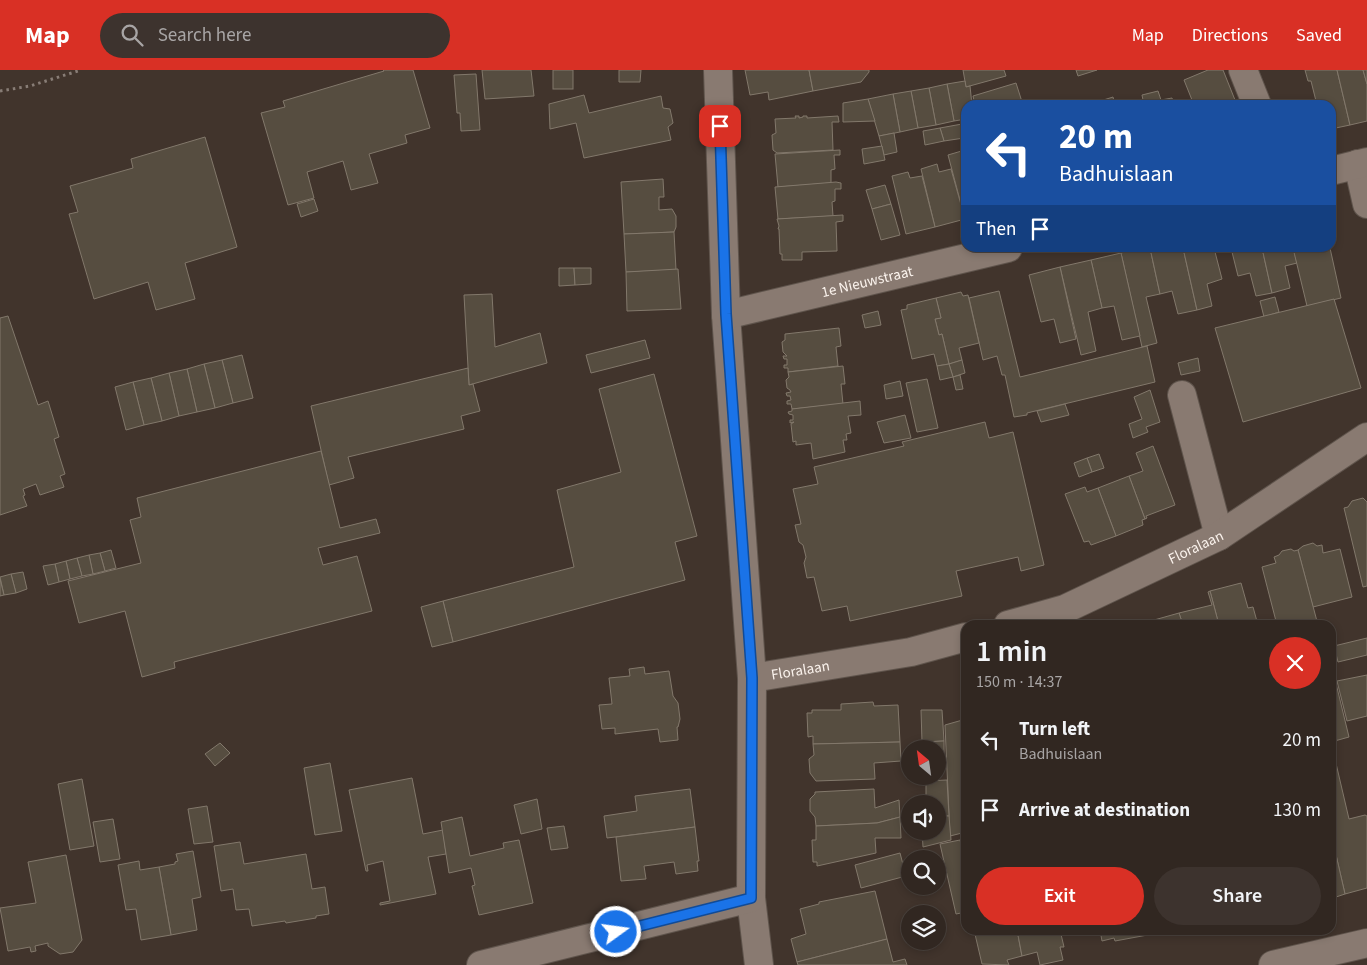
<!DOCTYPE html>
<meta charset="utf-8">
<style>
:root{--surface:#312721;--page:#3d332e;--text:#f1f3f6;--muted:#a8a5a5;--line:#4c443f;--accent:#d93025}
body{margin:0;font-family:"Source Sans 3",sans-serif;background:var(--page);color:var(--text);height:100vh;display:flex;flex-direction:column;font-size:19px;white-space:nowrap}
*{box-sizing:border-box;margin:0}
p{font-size:16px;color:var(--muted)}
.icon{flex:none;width:28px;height:28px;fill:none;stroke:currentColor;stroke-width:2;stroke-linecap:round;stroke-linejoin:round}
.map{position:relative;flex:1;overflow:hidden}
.side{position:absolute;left:961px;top:550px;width:375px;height:315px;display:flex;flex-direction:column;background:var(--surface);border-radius:15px;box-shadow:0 2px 8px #0003,0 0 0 1px var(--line)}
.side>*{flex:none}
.banner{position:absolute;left:961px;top:30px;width:375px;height:152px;border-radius:15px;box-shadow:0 2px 8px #0003,0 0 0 1px var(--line);background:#1a4fa0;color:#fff;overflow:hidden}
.needle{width:32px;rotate:331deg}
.buttons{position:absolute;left:901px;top:670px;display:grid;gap:10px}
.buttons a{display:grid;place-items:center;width:45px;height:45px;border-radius:50%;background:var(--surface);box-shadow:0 2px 8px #0003,0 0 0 1px var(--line);font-size:25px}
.pin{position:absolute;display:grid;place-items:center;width:42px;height:42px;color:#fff;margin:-21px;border-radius:10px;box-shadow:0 2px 8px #0006}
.me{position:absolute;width:55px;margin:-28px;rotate:76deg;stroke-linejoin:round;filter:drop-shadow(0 0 4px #0008)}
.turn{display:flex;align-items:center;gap:18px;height:105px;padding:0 15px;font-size:22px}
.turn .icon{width:65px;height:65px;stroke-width:2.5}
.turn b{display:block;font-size:35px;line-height:42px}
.then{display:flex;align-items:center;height:48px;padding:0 15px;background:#0003;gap:10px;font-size:19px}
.round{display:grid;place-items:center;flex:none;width:52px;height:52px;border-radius:26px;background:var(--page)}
.headline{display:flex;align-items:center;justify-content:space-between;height:85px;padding:0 15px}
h1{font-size:30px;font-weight:600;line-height:38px}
.cta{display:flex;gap:10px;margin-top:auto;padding:10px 15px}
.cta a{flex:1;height:58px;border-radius:30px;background:var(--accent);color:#fff;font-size:20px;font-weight:600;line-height:58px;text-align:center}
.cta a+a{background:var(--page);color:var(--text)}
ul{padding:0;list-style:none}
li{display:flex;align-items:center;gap:15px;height:70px;padding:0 15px}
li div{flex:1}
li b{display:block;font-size:19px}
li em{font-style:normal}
header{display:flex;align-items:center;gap:30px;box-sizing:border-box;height:70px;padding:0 25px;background:var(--accent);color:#fff}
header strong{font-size:24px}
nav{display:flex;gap:28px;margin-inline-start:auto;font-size:18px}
.search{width:350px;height:45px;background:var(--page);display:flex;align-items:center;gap:12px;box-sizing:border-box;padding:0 18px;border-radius:28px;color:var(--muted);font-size:19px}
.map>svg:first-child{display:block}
.building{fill:#564d40;stroke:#82786b}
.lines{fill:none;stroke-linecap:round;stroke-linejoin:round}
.minor-casing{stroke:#5f544c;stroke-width:30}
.path{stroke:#887d76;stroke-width:3;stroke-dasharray:2.5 4;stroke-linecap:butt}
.minor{stroke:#897a71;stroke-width:28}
.route-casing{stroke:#114b97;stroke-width:12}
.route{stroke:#1a73e8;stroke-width:9}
.labels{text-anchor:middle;stroke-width:5;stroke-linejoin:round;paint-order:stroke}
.street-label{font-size:15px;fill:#faf2ec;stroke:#372a23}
</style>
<header>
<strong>Map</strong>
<div class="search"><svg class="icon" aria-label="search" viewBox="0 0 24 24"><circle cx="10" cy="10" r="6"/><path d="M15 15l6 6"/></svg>Search here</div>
<nav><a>Map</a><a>Directions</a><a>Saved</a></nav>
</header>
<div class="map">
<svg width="1367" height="895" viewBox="0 0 1367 895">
<rect width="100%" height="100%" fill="#41342c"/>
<g class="building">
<polygon points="383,0 413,0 430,58 405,65 407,73 369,84 378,113 351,120 343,91 307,102 314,128 288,135 261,43 285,37 283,31 384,1"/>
<polygon points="482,0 531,0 534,26 485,29"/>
<rect x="553" y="0" width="20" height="19"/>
<polygon points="619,0 641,0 640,12 619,12"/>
<polygon points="745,0 809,0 813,21 769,30 768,22 750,25"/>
<polygon points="809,0 869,0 869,2 861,12 813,21"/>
<polygon points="963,0 1004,0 1006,6 966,17"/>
<polygon points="1076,0 1097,0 1078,6"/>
<polygon points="1208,0 1223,0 1237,35 1194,35 1184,10"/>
<polygon points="1305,0 1337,0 1350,55 1331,59 1331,35 1317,35 1311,11 1308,11"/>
<polygon points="1337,0 1363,0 1367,14 1367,51 1350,55"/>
<polygon points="1363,0 1367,0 1367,14"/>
<polygon points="476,4 480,60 461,61 460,43 457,43 454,5"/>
<polygon points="965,11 966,17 970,16 972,35 966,35 966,49 954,51 947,14"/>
<polygon points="1016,13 1023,35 975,35 973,26"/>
<polygon points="947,14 954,51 936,55 929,18"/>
<polygon points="929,18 936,55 918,58 911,21"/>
<polygon points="911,21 918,58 900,62 893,24"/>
<polygon points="1158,21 1161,30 1172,28 1174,35 1144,35 1142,25"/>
<polygon points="893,24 900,62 879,66 868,29"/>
<polygon points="584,25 589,43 661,26 663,38 670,39 673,53 668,57 671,70 584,88 576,53 550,59 549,34"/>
<polygon points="1113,27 1115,35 1098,35 1097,32"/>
<polygon points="868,29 875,51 843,52 843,33"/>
<polygon points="795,46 799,46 799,48 803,47 803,46 807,46 807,48 838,46 839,52 832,52 833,80 777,83 773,80 772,65 776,63 775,49 796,48"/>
<polygon points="962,54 964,68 944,71 940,58"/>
<polygon points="940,58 944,71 925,75 923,61"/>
<polygon points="894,63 897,82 884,85 879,66"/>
<polygon points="205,67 237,177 185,193 195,229 156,240 148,212 94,229 69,144 78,142 70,116 133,98 131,89"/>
<polygon points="882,76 885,90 864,94 862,79"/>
<polygon points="840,80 840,85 834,85 835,99 831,100 831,113 778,117 775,84"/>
<polygon points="965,80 966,149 965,149 948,85"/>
<polygon points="937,94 939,102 951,99 965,149 935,157 921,99"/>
<polygon points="908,102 910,108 922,106 935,157 906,164 892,106"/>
<polygon points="663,109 664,127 659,127 659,140 672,139 676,146 676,157 674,162 624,164 621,112"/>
<polygon points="836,112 841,113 841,119 835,119 835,131 832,132 833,146 778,149 775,117"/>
<polygon points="885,115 891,134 872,139 866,120"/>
<polygon points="314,129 318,141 301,147 297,134"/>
<polygon points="891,134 900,165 881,170 872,139"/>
<polygon points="843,145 843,151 836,152 837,181 802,182 802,190 782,190 782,184 780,184 779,159 778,159 779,156 777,149"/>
<polygon points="674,162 676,200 626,202 624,164"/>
<polygon points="1144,178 1150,178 1160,224 1146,227 1157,273 1142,277 1121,183"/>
<polygon points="1150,178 1183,178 1197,240 1178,244 1172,221 1160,224"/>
<polygon points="1183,178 1214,178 1222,209 1207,214 1212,236 1197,240"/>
<polygon points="1231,178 1262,178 1272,223 1256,226 1250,203 1238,206"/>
<polygon points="1262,178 1293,178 1297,193 1285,196 1290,218 1272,223"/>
<polygon points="1293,178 1330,178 1341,228 1307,236"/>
<polygon points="1121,183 1140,266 1122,270 1114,236 1102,238 1091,190"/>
<polygon points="1091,190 1102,238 1088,242 1096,281 1081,285 1060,197"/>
<polygon points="1060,197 1076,269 1060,273 1054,249 1041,252 1029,205"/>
<polygon points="559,198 574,198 575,215 559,216"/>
<polygon points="574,198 591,198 591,214 575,215"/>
<polygon points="678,199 681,239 627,241 626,202"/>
<polygon points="999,221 1020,307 1147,276 1155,312 1027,343 1027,345 1014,347 1005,305 1002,305 997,286 983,290 969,228"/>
<polygon points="961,222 963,226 968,225 979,273 959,278 962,290 949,294 942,264 939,265 935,249 941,248 936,228"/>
<polygon points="492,224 495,277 540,263 547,293 469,315 464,225"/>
<polygon points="1275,227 1279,242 1264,247 1260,231"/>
<polygon points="936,228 941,248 935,249 939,265 942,264 949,294 937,296 934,284 912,289 901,240 907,239 907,235"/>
<polygon points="1334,229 1361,318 1243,352 1215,258"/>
<polygon points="878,241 881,255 865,258 862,245"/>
<polygon points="8,246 38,335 48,331 59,367 54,369 65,404 60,406 64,417 40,425 36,414 23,419 25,425 23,426 27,436 0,445 0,248"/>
<polygon points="839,258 841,276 836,277 838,296 788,302 788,298 784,298 784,295 787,295 787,289 784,289 783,286 787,286 783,282 782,272 785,270 785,264"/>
<polygon points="645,270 650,288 591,303 586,285"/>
<polygon points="242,285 253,328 233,333 222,290"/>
<polygon points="1198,288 1200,301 1181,305 1178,293"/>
<polygon points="222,290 233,333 215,338 204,294"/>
<polygon points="962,290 965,303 953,307 949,294"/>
<polygon points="204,294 215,338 197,342 187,299"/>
<polygon points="949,294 953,307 940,310 937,296"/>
<polygon points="843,296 845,314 841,314 843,334 792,339 791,334 787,334 787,331 791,330 790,326 787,326 786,323 791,322 790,320 787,318 786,310 789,307 788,302"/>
<polygon points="468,298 469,315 473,314 480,341 461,346 464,359 348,387 354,408 329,415 311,336"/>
<polygon points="187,299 197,342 179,346 169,303"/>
<polygon points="169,303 179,346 162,351 151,308"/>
<polygon points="654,304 697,466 675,472 685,510 453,572 443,531 574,497 557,420 621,402 599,319"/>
<polygon points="960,305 963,319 956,320 953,307"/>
<polygon points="151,308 162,351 144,355 133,312"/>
<polygon points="927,309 938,358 917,362 906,313"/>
<polygon points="900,311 903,326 886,329 884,315"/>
<polygon points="133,312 144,355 126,360 115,317"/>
<polygon points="1150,320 1160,352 1146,357 1148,362 1133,368 1129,354 1142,349 1134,327"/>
<polygon points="860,331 861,345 848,346 851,363 846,364 847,370 843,370 845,382 813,389 811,373 796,375 796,371 793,372 791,354 794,352 790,353 790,350 793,350 793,345 789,344 788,342 792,341 792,339"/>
<polygon points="1065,334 1069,345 1041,352 1037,341"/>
<polygon points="905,345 911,368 884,373 877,352"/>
<polygon points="985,352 989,368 1013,362 1044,495 1021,501 1018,487 956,501 962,526 850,551 847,536 822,541 814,507 807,508 804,493 806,487 803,475 799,472 795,455 801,454 793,419 818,414 814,397 904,376 902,372"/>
<polygon points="1153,376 1175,435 1146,446 1147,448 1145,449 1129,406 1143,401 1136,383"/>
<polygon points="321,381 340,458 376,449 380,463 318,478 323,495 357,486 372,541 174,592 175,598 142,607 125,541 79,553 68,511 141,493 130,450 141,447 137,428"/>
<polygon points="1099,384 1104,398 1092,402 1087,388"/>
<polygon points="1087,388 1092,402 1079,407 1074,393"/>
<polygon points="1129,406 1145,449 1142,450 1143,455 1116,466 1098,418"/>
<polygon points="1085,417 1087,422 1098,418 1116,466 1091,475 1089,471 1084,472 1065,424"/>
<polygon points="1363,428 1367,432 1367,516 1363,517 1344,438 1348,437 1352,431"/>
<polygon points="1313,473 1317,476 1322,475 1323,483 1340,479 1352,527 1313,537 1298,480 1303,476"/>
<polygon points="1291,479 1294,481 1298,480 1318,555 1277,555 1262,497 1276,493 1274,487 1279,485 1282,481"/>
<polygon points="111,480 116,498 105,501 100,483"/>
<polygon points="100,483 105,501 93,504 89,485"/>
<polygon points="89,485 93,504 82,506 77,488"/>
<polygon points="77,488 82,506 70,509 66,491"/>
<polygon points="66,491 70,509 59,512 55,494"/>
<polygon points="55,494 59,512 48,515 43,496"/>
<polygon points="23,502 27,519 16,523 11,504"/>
<polygon points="11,504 16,523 4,525 0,507"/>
<polygon points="0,509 4,525 0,526"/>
<polygon points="1241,513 1248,538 1253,537 1258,555 1219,555 1210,521"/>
<polygon points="1210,521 1219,555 1183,555 1179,543 1212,535 1208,522"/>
<polygon points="443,531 453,572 432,577 421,537"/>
<polygon points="1179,543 1183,555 1148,555 1147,552"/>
<polygon points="1367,568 1367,585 1338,592 1334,576"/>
<polygon points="1331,593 1349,667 1331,672"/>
<polygon points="644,597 645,604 669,601 673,626 678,633 680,649 678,657 677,657 678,670 660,672 658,659 615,664 615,658 602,659 599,635 612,634 609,608 630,606 629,599"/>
<polygon points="1367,605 1367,646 1347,651 1337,611"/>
<polygon points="873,632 874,636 898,635 900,672 813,674 813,666 808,667 807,643 812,643 812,640 841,640 841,634"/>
<polygon points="921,640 942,640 944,671 922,672"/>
<polygon points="966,649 966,762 950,766 945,655"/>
<polygon points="944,671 944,685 938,685 938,679 923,679 922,672"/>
<polygon points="900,672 901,691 874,693 875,709 816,711 810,703 809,689 814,685 813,674"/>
<polygon points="1331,672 1349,749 1365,745 1367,746 1367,818 1345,824 1331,763"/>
<polygon points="220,673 230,683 215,696 205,684"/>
<polygon points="330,693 342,761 315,765 304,698"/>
<polygon points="412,708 423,764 443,760 446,784 428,787 436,824 380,835 380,833 390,831 383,791 367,795 368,801 366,801 349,720"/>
<polygon points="82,709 94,776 70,780 58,714"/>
<polygon points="947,710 949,746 938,746 938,734 926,734 926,711"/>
<polygon points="690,719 695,757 607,768 604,746 637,741 635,726"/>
<polygon points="874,719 875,738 899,730 900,747 877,753 816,756 815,747 810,741 810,729 815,724 815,722"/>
<polygon points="537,729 542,759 521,764 514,735"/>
<polygon points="207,736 213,772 194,774 188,739"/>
<polygon points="938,746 949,746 951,770 923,777 922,761 938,761"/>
<polygon points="462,747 470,786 504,778 503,773 519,770 533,833 479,845 472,816 475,815 471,798 449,803 441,752"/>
<polygon points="900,747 901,768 875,768 876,783 817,796 817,792 813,792 812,770 816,770 816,756 877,753"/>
<polygon points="113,749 120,789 100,792 93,752"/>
<polygon points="564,756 568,778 551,780 547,758"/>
<polygon points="695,757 699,791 697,791 698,801 676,804 674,792 644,796 646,809 621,811 616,767"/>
<polygon points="1331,763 1345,824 1333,828 1331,826"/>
<polygon points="960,770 966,798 966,842 956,844 940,774"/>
<polygon points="240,772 244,794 306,784 312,819 325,817 329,844 316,846 316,848 286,853 285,851 252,856 249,839 236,840 233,819 221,821 214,776"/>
<polygon points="193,781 201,827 192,829 197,860 171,865 159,797 175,794 175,792 178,791 176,784"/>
<polygon points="900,783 906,806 861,818 855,795"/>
<polygon points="66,785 82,870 73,882 60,884 48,876 48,873 35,876 36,881 31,882 30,877 8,881 0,838 36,833 28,792"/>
<polygon points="139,791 140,800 159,797 171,865 141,870 136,839 126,840 118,795"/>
<polygon points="875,821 887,869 797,892 791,869 806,864 800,839 819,834 819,832"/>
<polygon points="974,860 1017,860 1022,886 1007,890 1009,895 982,894"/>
<polygon points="1017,860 1060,860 1064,877 1060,877 1063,890 1040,895 1037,882 1022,886"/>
<polygon points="1100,860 1152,860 1153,864 1115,871 1114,868 1102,871"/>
<polygon points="1152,860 1165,860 1153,864"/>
<polygon points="887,869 893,892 905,889 907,895 798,895 797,892"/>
</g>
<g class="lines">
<defs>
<g id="minor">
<polyline points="718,0 726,245 752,608 751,828 759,895"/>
<polyline points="1243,0 1257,35"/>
<polyline points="1358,94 1367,134"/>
<polyline points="1331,101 1367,92"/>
<path id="s1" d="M726,245l282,-67"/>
<polyline points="1182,325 1219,466"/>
<path id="s2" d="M1008,555l57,-16 154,-73 148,-99"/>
<path id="s3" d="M752,608l159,-26 55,-15"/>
<polyline points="481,895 751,828"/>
<polyline points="1273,895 1367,873"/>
</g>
</defs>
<use href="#minor" class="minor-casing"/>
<polyline class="path" points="0,21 30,16 81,0"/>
<use href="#minor" class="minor"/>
</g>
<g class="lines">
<defs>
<polyline id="route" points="616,862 751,828 752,608 726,244 720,56"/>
</defs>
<use href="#route" class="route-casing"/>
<use href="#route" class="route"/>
</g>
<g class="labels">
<g class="street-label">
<text dy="5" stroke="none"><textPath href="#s1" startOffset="145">1e Nieuwstraat</textPath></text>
<text dy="5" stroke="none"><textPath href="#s2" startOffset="204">Floralaan</textPath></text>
<text dy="5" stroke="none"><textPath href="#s3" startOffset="49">Floralaan</textPath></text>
</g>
</g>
</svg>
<div class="buttons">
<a><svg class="needle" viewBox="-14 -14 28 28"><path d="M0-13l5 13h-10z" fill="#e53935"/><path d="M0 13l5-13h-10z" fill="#a8a5a5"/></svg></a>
<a><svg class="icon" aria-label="sound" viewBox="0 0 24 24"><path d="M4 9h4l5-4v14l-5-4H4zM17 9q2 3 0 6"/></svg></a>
<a><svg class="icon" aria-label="search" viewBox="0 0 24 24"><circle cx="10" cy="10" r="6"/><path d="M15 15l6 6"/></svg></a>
<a><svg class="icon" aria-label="layers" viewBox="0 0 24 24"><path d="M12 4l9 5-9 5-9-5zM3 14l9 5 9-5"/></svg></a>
</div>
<div class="pin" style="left:720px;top:56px;background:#d93025"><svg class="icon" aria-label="arrive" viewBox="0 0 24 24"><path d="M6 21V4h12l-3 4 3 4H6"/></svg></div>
<svg class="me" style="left:616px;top:862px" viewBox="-20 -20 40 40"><circle r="17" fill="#1a73e8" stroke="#fff" stroke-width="3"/><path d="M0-11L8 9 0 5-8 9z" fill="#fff"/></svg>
<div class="banner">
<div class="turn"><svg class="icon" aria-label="left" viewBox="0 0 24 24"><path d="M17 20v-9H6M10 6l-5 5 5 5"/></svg><div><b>20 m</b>Badhuislaan</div></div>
<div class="then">Then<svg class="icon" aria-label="arrive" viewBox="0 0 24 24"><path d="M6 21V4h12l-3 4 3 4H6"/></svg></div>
</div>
<section class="side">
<div class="headline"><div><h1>1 min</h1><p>150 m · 14:37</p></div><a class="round" style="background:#d93025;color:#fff"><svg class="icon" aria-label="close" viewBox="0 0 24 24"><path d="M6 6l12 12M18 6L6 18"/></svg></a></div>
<ul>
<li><svg class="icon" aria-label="left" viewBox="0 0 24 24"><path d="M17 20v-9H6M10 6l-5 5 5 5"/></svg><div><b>Turn left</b><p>Badhuislaan</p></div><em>20 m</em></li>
<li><svg class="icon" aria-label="arrive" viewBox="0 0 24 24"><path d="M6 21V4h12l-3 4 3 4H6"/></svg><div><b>Arrive at destination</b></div><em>130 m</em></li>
</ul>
<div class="cta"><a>Exit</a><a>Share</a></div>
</section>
</div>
